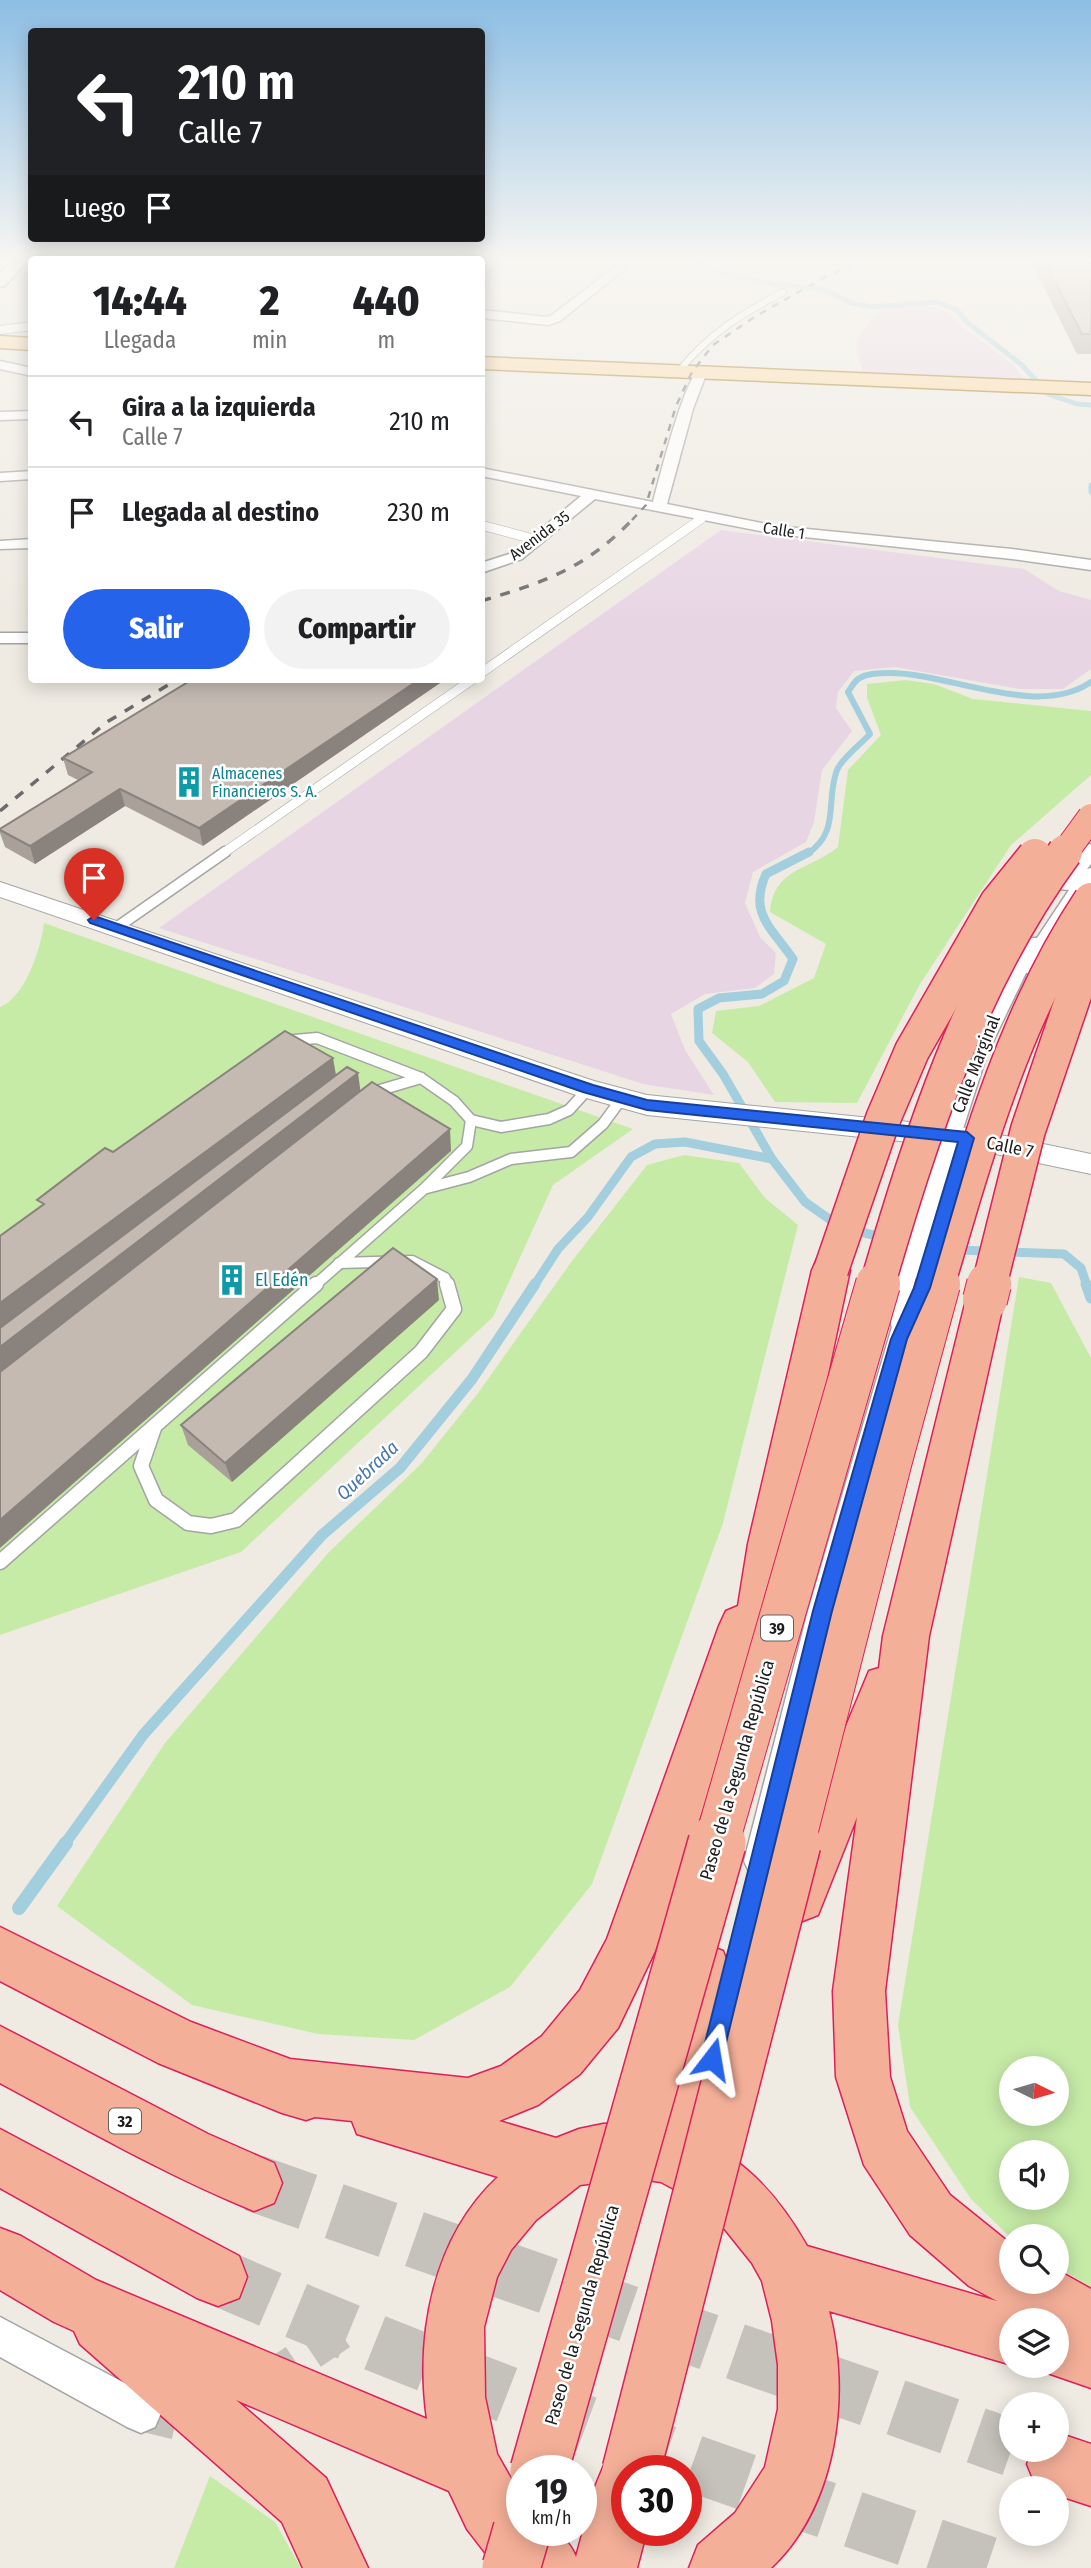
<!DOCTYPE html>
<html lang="es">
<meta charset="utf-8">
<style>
:root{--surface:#fff;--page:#f2f2f2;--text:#202124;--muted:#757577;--line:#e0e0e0;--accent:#2563eb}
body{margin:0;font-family:"Fira Sans Condensed",sans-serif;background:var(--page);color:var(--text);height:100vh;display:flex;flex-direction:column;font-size:26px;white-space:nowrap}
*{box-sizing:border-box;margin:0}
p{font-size:23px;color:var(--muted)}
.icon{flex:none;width:38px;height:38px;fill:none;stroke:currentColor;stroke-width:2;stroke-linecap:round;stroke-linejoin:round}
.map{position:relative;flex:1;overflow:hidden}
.details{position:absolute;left:28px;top:256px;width:457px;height:427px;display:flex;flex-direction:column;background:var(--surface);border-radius:7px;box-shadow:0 4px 18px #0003}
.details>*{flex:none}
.guide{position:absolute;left:28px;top:28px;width:457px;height:214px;border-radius:7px;box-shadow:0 4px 18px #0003;background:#202124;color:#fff;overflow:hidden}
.needle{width:46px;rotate:95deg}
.fabs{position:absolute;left:999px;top:2056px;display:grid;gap:14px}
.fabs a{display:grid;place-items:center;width:70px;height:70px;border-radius:50%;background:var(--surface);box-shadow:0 4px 18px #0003;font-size:35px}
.speed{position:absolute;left:506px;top:2455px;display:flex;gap:14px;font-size:35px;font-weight:700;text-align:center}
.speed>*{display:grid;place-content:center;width:91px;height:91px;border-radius:50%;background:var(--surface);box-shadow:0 4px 18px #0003;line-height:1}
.speed small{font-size:18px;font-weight:400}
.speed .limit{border:10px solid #d22;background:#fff;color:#111}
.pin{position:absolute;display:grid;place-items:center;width:60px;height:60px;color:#fff;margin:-72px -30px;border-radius:50% 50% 50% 0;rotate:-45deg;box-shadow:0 0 7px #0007}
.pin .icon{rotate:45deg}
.me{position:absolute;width:77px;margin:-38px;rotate:14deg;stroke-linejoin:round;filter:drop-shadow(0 0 5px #0008)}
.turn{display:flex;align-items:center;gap:24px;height:147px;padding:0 35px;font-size:32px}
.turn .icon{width:91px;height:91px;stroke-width:2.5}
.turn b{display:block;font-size:49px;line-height:60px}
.then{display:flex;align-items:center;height:66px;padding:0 35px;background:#0003;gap:14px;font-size:26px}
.eta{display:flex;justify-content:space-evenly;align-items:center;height:119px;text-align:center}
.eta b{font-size:42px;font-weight:800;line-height:49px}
.button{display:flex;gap:14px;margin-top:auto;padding:14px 35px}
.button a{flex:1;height:80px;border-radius:42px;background:var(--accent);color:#fff;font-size:28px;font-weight:800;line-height:80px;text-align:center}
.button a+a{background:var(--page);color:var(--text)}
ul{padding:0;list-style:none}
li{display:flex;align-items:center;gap:21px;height:91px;padding:0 35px;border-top:2px solid var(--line)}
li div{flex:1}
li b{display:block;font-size:26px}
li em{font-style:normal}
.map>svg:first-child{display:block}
.industrial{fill:#e8d5e4}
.grass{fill:#c6eba7;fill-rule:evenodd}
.parking{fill:#e1e1e1}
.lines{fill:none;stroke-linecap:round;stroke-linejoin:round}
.stream-far4{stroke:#a2cede;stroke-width:5}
.stream-far3{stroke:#a2cede;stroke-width:6}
.stream-far2{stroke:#a2cede;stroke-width:9}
.stream-far1{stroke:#a2cede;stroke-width:11}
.stream{stroke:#a2cede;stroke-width:14}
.minor-tunnel{stroke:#c5c2bb;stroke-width:36;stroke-dasharray:36 18;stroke-linecap:butt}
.trunk-tunnel{stroke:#c5c2bb;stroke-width:57;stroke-dasharray:57 28;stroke-linecap:butt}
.service-far3-casing{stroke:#a4a4a4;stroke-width:8}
.service-far2-casing{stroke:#a4a4a4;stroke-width:10}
.service-far1-casing{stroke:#a4a4a4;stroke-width:13}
.service-casing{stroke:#a4a4a4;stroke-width:17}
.minor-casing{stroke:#a4a4a4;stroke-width:3}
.tertiary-casing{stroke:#a4a4a4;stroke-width:2}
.secondary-casing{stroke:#657702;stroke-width:3}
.primary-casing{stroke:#976b00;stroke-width:3}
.trunk-casing{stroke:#de1f59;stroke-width:3}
.service-far3{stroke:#fff;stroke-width:6}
.service-far2{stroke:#fff;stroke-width:9}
.service-far1{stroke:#fff;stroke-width:10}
.service{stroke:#fff;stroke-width:14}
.minor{fill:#fff;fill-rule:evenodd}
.tertiary{fill:#fff;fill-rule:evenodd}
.secondary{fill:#f5fbb5;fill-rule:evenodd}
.primary{fill:#fed699;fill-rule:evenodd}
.trunk{fill:#f4af98;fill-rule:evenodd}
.rail-far1{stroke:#6b6b6b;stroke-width:2.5;stroke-dasharray:7 7;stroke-linecap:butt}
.rail{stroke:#6b6b6b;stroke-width:3.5;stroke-dasharray:10 10;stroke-linecap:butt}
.trunk-bridge-far3-casing{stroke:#de1f59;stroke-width:28;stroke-linecap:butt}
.trunk-bridge-far2-casing{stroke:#de1f59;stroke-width:37;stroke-linecap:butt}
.trunk-bridge-far1-casing{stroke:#de1f59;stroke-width:46;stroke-linecap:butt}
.trunk-bridge-casing{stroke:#de1f59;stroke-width:60;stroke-linecap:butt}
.trunk-bridge-far3{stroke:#f4af98;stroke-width:26}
.trunk-bridge-far2{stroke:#f4af98;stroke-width:34}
.trunk-bridge-far1{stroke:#f4af98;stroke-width:44}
.trunk-bridge{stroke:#f4af98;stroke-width:57}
.wall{fill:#a9a099}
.shaded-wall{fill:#89827d}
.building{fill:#c4bab2;stroke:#89827d;stroke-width:2}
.route{fill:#2563eb;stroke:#184099;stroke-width:2}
.labels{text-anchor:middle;stroke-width:5;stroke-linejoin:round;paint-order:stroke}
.far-street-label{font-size:16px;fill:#1d1d1d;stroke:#fff}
.far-culture-label{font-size:16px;fill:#0d838f;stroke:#fff;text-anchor:start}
.shield{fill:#fff;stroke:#616161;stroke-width:2}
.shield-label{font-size:16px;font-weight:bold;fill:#1d1d1d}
.street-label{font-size:18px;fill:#1d1d1d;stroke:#fff}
.culture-label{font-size:18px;fill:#0d838f;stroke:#fff;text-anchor:start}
.water-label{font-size:19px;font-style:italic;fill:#4777af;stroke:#fff}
</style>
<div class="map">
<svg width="1091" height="2568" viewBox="0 0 1091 2568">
<rect width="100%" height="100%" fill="#efebe3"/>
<g class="industrial">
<polygon points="931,305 947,311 965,329 1014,365 1023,378 863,373 856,348 862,331 882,308"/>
<polygon points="721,530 1024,569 1059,591 1091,600 1091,669 1063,689 1019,689 895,667 854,671 838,692 836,708 852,731 822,770 814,822 806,842 753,872 745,903 760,937 776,953 774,974 755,988 705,994 671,1014 685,1050 714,1095 643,1084 159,928"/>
</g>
<g class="grass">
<path d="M906,680l28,4 39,15 118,12v64l-80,70 -91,139 -63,119 -82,-1 -27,-40 -36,-29 4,-22 43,-5 55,-28 12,-34 -56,-32c4,-44 38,-41 68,-65l10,-77 33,-35 -14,-37v-14z"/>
<path d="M44,923l589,206 -80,56 -60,132 -252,235 -241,83v-628c25,-9 41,-59 44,-84z"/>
<polygon points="684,1155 739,1163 765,1198 798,1225 723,1523 592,1884 510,1987 414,2040 318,2034 192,2005 57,1906 165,1743 329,1552 421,1464 478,1393 572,1261 647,1165"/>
<path d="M1019,1277l32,6 40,75v929l-34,-20v-31l-46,2 -40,-39 -61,-92 -12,-82zM1012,2068h45v46h-45zM1012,2152h45v46h-45z"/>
<polygon points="210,2476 275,2522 301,2568 174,2568"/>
</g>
<polygon class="parking" points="965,262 1018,262 1024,275 972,273"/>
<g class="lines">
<g class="stream-far4">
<polyline points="696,262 721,272 773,284 823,289 852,303 871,307 937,302 957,310 968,323 1022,365 1048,394 1077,404 1091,405"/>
<polyline points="1091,485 1091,492"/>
</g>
<path class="stream-far3" d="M807,854c34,-22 18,-53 30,-84 5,-12 24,-26 33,-36l-22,-42c3,-4 6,-10 10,-13 9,-6 22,-6 32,-6 60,0 148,46 201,9"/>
<g class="stream-far2">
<path d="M809,852l-43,22c-18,40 6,54 27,85l-9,22 -22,13 -43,4 -21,11 1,32 24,33 49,85 33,43 37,26 45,10"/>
<polyline points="915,1245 933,1249 1064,1254 1081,1268 1087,1286"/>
<polyline points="534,1286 558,1249 588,1217 631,1157 655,1144 685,1142 772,1159"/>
</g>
<g class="stream-far1">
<polyline points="1086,1284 1091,1298"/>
<polyline points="64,1845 143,1735 322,1535 400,1468 472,1379 535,1284"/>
</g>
<polyline class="stream" points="19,1908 66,1843"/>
<g class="minor-tunnel">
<polyline points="266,2382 340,2332"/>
<polyline points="141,2413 178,2422 201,2418"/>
</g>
<g class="trunk-tunnel">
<polyline points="254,2183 1012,2448"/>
<path d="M218,2277c255,111 516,203 779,291"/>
</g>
<defs>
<g id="service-far3">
<path d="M679,371c31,-38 61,-56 104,-79"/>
<polyline points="699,520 705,516"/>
</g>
<g id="service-far2">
<polyline points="481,525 537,540"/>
<polyline points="481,673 701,519"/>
<polyline points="222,854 473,679"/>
</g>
<g id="service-far1">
<polyline points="116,928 225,852"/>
<polyline points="284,1041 317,1038 421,1078 454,1101 471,1120 501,1127 549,1119 569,1110 588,1089"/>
<polyline points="370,1098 380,1090 421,1078"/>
<polyline points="427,1188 469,1177 511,1159 571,1152 603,1124 622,1098"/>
<polyline points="339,1263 412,1261 445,1278 447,1286"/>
<polyline points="314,1286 425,1188 467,1146 471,1120"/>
</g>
<g id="service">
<polyline points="154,1428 141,1466 156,1500 188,1523 211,1526 236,1520 421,1352 454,1309 447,1284"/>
<polyline points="0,1562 316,1284"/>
</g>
<g id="minor">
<polygon points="616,266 626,268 560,321 548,325 481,318 481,310 547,317 552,315"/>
<polygon points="0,361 32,368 32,376 0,369"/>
<path d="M701,368l6,4 -14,37 -26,95 109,22 236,23 79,11v10l-79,-11 -236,-25 -181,-35 -73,60 -41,14v-10l31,-10 69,-57 -100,-20v-8l172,34c6,-22 32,-128 48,-134z"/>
<polygon points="32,411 32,419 0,420 0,412"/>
<polygon points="32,471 32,479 0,481 0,473"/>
<polygon points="32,539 32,548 0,549 0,541"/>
<rect x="0" y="633" width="32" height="10"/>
<path d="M1091,844v20l-4,5 4,-1v20l-29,40 -23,45h-13l-39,81 -51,159 -19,81 7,2 3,7 -15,36 -76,272 -60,250 -5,11 -11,5 -11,-5 -5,-11 64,-250 84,-284c-14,-28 58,-235 73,-273 16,-38 37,-74 55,-111l3,-5h14l32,-48 -10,-1 -3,-4 28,-39z"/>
<polygon points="0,2317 155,2399 161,2413 155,2427 141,2433 127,2427 0,2357"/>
</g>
<g id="tertiary">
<polygon points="484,262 499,262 481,275"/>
<polygon points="32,322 32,330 0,334 0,326"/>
<polygon points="0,882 594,1081 647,1095 967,1128 1091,1154 1091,1174 967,1148 647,1115 579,1096 0,897"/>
</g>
<polygon id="secondary" points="11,262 27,262 6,285 0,287 0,273"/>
<g id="primary">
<polygon points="0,336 32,338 32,350 0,348"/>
<polygon points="481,357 1091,383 1091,395 481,369"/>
</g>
<g id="trunk">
<path d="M831,1255l14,4 5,11 -58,274 -18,124 -7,16 -16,6 -7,-3 -89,264 -37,77 -38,46 -42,31 -39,16 57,17 23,-9 24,-5 30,-2 19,3 26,-155 7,-19 19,-7 19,7 7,19 -23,157 -6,14c48,20 81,61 106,105l190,55 -28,-15 -59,-51 -46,-70 -28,-88 -3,-86 24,-174 -39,98 -18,7 -18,-7 -7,-18 94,-226 10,-3 4,-32 83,-336 5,-11 14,-4 14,4 5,11 -75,336 -44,355 5,86 17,54 43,64 62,50v37h45v-12l34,19v99l-55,-19 -2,-3h23v-46h-45v45l-183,-54c22,84 8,195 -58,257h-82l9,-23 37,-32 30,-46 13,-58v-44l-6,-44 -10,-40 -10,-18 -37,-46 -22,-18 -32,-17 -28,-4 -53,7 -44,35 -25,30 -14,27 -13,50 1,70 12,57 25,44v32c25,0 43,0 54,27l19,-70 9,-22 22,-9 22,9 3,6h-25v59h21l-10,38h-140l-30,-39 -18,-38 -213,-91 90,78 42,90h-65l-21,-46 -202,-178 -6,-13 -20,-9 -54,-32v-62l21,8 75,44 331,139c-12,-84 6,-182 71,-242l-141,-43 -5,-13 -37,-4 -9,3 -24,-7 -124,-50 -158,-82v-54l191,95 99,37 178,19 33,-12 41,-30 38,-46 27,-51 112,-313 7,-15 12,-5 10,-62 64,-274 5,-11z"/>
<path d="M0,2026l208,108 66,29 8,20 -8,20 -20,8c-88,-36 -170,-83 -254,-128z"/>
<polygon points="0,2129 239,2256 247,2277 239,2298 218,2306 197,2298 0,2188"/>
<polygon points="1058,2433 1091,2444 1091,2506 1057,2495 1057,2488 1036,2486 1027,2464 1033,2450 1057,2450"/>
</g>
</defs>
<use href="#service-far3" class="service-far3-casing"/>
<use href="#service-far2" class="service-far2-casing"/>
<use href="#service-far1" class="service-far1-casing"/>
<use href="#service" class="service-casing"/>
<use href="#minor" class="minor-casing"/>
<use href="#tertiary" class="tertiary-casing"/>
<use href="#secondary" class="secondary-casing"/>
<use href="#primary" class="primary-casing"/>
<use href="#trunk" class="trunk-casing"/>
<use href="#service-far3" class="service-far3"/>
<use href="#service-far2" class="service-far2"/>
<use href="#service-far1" class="service-far1"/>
<use href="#service" class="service"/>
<use href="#minor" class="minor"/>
<use href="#tertiary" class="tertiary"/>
<use href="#secondary" class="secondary"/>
<use href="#primary" class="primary"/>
<use href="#trunk" class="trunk"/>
<polyline class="rail-far1" points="632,520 646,505 676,406 692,372 713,345 756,316 825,277 859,262"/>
<g class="rail">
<path d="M481,601c64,-19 105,-33 152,-82"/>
<polyline points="0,811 107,722 178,679"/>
</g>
<defs>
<polyline id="trunk-bridge-far3" points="1064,854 1091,817"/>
<g id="trunk-bridge-far2">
<polyline points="831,1270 883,1119 912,1051 997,903 1035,856"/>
<path d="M877,1286c45,-153 93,-305 188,-434"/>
<path d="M937,1286c39,-133 77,-271 154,-386"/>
<polyline points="989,1286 1028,1130 1091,945"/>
</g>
<g id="trunk-bridge-far1">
<polyline points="985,1300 989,1284"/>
<polyline points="716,1845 878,1284"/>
<polyline points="792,1845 890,1460 938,1284"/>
</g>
<g id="trunk-bridge">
<polyline points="539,2471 717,1843"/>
<polyline points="631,2471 792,1843"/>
<polyline points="511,2568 522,2530"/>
</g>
</defs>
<use href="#trunk-bridge-far3" class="trunk-bridge-far3-casing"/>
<use href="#trunk-bridge-far2" class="trunk-bridge-far2-casing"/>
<use href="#trunk-bridge-far1" class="trunk-bridge-far1-casing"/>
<use href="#trunk-bridge" class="trunk-bridge-casing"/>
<use href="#trunk-bridge-far3" class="trunk-bridge-far3"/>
<use href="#trunk-bridge-far2" class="trunk-bridge-far2"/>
<use href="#trunk-bridge-far1" class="trunk-bridge-far1"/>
<use href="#trunk-bridge" class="trunk-bridge"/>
</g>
<g class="wall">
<polygon points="1031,262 1091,262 1091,354 1077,354"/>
<polygon points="193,679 203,846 125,806 35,864 5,847 0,833 0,829 78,780 68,775 63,758"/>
<polygon points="439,1300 232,1482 188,1445 181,1425"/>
</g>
<g class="shaded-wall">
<polygon points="420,679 446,679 203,846 199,828"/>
<polygon points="120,789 125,806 35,864 30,846"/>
<polygon points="333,1058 337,1081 0,1332 0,1303"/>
<polygon points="358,1073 361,1095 0,1376 0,1347"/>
<polygon points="450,1129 451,1151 0,1548 0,1520"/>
<polygon points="437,1279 439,1300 232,1482 225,1463"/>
</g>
<g class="building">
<polygon points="1045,262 1091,262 1091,334 1082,334"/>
<polygon points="193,679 420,679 199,828 120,789 30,846 0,830 0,829 92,772 63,758"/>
<polygon points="285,1031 333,1058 0,1303 0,1236 44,1204 37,1200 105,1148 113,1152"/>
<polygon points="347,1067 358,1073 0,1347 0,1328"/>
<polygon points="372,1082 450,1129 0,1520 0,1372"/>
<polygon points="393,1248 437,1279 225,1463 181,1425"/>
</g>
<linearGradient id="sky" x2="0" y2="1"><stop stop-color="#8cbee4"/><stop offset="0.42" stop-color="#f8f6f2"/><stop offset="1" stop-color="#f8f6f2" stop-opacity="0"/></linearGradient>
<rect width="1091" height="621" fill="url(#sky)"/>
<polygon class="route" points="94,916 593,1085 647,1100 967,1132 974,1138 930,1288 907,1339 832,1611 720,2067 712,2070 704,2067 701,2059 813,1611 891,1339 914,1288 958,1142 647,1110 583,1092 90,923 88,920"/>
<defs>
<symbol id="building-bare" viewBox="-9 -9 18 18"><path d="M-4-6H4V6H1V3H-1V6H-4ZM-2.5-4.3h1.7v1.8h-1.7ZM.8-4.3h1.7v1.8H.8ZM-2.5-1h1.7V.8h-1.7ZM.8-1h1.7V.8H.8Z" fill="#0f9aa8" stroke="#fff" stroke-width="2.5" paint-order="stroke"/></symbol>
</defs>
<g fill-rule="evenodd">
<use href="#building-bare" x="167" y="760" width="44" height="44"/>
<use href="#building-bare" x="210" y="1258" width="44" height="44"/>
</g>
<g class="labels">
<g class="far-street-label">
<text transform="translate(784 530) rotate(9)" y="6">Calle 1</text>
<text transform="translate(539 535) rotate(-37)" y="6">Avenida 35</text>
</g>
<g class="far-culture-label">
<text x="212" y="779">Almacenes<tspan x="212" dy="18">Financieros S. A.</tspan></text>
</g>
<g class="shield">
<rect x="761" y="1615.5" width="32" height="25" rx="5"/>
<rect x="109" y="2108.5" width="32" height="25" rx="5"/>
</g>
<g class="shield-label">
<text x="777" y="1634">39</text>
<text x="125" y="2127">32</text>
</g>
<g class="street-label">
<text transform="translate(976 1064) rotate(-69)" y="6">Calle Marginal</text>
<text transform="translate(1010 1147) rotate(12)" y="6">Calle 7</text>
<text transform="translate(737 1770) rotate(-74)" y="6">Paseo de la Segunda República</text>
<text transform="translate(582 2315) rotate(-74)" y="6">Paseo de la Segunda República</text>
</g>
<g class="culture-label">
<text x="255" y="1286">El Edén</text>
</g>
<g class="water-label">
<text transform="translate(367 1470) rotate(-43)" y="7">Quebrada</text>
</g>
</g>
</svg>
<div class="fabs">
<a><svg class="needle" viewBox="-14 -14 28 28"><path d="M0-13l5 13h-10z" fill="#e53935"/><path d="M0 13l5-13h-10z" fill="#757577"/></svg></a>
<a><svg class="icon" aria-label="sound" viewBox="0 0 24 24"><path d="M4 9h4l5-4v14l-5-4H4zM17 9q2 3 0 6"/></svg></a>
<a><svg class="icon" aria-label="search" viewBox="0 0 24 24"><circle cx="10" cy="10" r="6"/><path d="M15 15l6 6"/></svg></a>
<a><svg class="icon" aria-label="layers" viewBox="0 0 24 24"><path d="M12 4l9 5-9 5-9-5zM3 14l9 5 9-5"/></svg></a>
<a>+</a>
<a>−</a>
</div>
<div class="speed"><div>19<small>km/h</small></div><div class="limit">30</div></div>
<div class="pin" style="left:94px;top:920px;background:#d93025"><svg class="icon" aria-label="arrive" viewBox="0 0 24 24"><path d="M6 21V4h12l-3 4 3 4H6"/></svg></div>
<svg class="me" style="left:712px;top:2059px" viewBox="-20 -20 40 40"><path d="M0-17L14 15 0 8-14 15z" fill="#2563eb" stroke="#fff" stroke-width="4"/></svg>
<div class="guide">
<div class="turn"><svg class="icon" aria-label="left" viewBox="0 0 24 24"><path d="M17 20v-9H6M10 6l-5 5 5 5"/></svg><div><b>210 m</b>Calle 7</div></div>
<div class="then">Luego<svg class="icon" aria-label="arrive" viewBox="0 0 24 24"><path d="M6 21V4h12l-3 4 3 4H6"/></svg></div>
</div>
<section class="details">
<div class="eta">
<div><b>14:44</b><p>Llegada</p></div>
<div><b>2</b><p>min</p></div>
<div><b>440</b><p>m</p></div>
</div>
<ul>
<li><svg class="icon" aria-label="left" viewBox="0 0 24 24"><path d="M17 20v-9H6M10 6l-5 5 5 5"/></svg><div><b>Gira a la izquierda</b><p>Calle 7</p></div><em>210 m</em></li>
<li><svg class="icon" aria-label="arrive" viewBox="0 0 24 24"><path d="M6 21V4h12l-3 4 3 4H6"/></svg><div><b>Llegada al destino</b></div><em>230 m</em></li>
</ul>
<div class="button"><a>Salir</a><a>Compartir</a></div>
</section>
</div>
